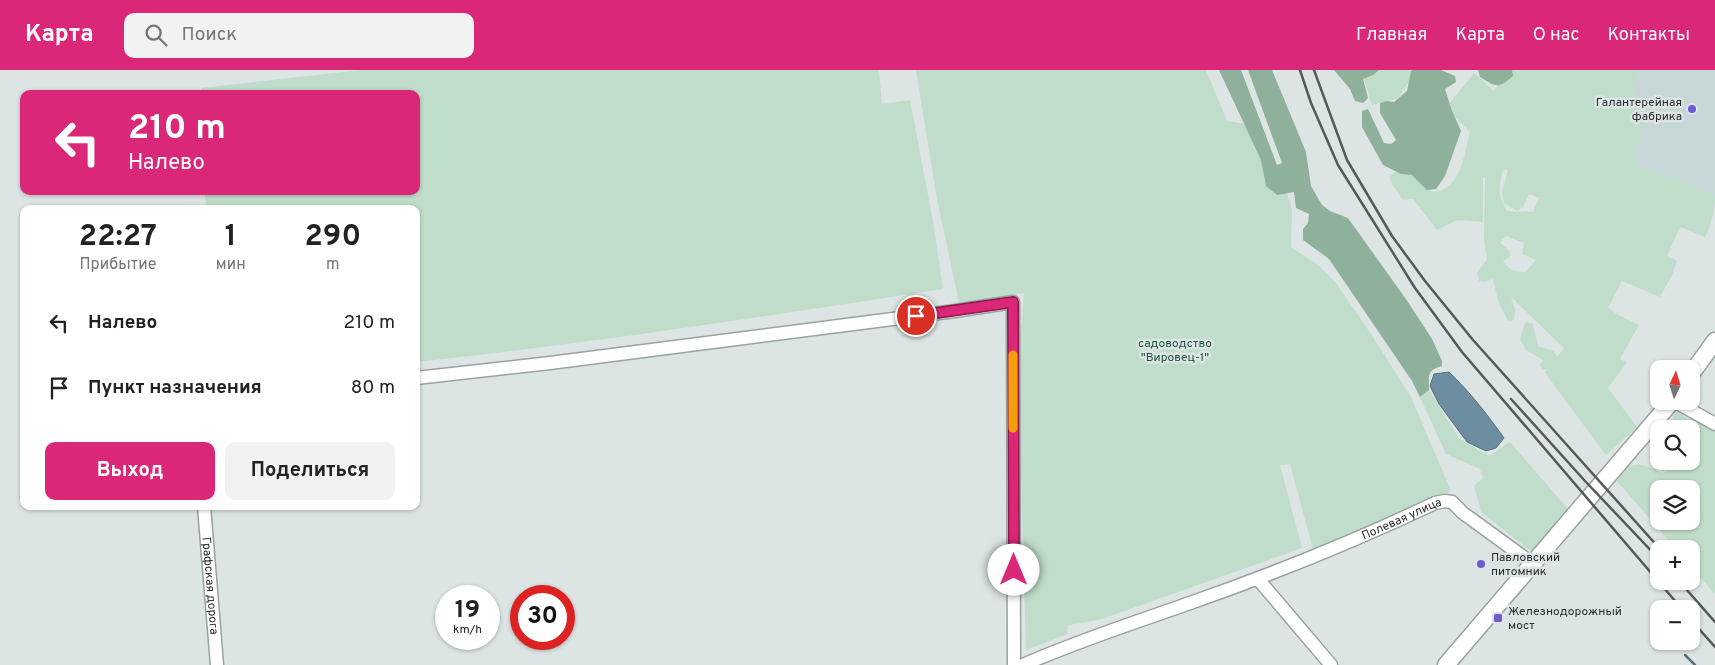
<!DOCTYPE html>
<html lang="ru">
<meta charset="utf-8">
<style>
:root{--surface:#fff;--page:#f2f2f2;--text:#222;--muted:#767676;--accent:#db2777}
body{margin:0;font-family:Overpass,sans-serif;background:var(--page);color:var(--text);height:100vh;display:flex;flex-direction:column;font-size:19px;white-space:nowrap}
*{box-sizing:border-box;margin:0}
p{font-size:16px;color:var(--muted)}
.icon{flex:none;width:28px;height:28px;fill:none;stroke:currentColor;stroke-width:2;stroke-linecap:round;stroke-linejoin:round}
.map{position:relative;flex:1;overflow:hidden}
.sheet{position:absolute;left:20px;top:135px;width:400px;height:305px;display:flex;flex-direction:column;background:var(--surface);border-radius:10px;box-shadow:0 1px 4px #0004}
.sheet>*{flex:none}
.hud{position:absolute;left:20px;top:20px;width:400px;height:105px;border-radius:10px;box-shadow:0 1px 4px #0004;background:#db2777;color:#fff;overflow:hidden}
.needle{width:32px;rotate:4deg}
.tools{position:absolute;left:1650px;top:290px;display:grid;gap:10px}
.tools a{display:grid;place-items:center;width:50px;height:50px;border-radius:10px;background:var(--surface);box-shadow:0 1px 4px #0004;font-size:25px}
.speed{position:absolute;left:435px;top:515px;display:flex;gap:10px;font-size:25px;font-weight:700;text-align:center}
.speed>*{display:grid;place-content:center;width:65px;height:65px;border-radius:50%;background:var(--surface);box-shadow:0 1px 4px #0004;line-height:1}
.speed small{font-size:12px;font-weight:400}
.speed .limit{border:8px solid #d22;background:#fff;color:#111}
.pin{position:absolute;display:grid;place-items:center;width:42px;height:42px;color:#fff;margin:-21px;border:2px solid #fff;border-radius:50%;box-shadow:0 1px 5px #0007}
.me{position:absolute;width:55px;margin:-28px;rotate:0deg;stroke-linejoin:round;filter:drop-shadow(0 0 4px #0008)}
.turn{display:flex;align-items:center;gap:18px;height:105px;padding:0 25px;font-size:22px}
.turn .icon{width:65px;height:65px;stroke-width:2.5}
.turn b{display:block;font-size:35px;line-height:42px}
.eta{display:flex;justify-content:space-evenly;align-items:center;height:85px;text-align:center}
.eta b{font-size:30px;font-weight:700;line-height:35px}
.primary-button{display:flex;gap:10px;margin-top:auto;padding:10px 25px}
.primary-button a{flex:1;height:58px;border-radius:10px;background:var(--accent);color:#fff;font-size:20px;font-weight:700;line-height:58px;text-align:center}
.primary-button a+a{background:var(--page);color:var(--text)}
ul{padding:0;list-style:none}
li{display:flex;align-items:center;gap:15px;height:65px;padding:0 25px}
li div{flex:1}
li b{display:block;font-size:19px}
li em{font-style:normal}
header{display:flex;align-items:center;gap:30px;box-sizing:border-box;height:70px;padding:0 25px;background:var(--accent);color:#fff}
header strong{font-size:24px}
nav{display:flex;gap:28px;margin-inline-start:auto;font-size:18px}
.search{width:350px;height:45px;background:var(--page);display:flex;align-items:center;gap:12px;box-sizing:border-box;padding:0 18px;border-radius:10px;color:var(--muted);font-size:19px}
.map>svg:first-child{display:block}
.built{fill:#c7d7d7}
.green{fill:#bfddca;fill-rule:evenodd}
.forest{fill:#8fb09b}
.water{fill:#6c8ea0;stroke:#58717d}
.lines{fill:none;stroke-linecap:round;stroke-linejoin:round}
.stream{stroke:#58717d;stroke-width:2.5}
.minor-casing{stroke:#9aa1a1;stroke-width:15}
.major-casing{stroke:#9aa1a1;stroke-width:19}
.minor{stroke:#fff;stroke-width:12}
.major{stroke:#fff;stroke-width:16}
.rail{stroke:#555959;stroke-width:2.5}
.route-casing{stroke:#8e194d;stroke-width:12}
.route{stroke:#db2777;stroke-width:9}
.slow{stroke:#f59e0b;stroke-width:9}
.poi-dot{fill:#7159d3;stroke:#dde4e4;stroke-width:2}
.labels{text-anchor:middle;stroke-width:5;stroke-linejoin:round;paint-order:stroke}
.poi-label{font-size:12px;fill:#2a2c2c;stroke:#dde4e4;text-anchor:start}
.park-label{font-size:12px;fill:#1e5538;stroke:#dde4e4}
.street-label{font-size:12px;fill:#2a2c2c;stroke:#dde4e4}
</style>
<header>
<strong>Карта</strong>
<div class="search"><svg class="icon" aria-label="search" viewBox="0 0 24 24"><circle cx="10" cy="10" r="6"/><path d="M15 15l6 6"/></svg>Поиск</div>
<nav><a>Главная</a><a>Карта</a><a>О нас</a><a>Контакты</a></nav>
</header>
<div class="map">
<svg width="1715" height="595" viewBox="0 0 1715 595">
<rect width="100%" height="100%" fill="#dde4e4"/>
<polygon class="built" points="1640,0 1715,0 1715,124 1636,94 1636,80 1644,63 1633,26"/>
<g class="green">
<path d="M361,0h518l3,34 28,-4 24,127 9,62c-175,27 -350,54 -527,73v-153h-210l-1,-18h211v-97h-215v-6z"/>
<polygon points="916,0 1206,0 1227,51 1245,54 1261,90 1266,116 1277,125 1287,122 1292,141 1291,177 1318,195 1336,213 1371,264 1411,327 1451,421 1313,479 1290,394 1280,395 1302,478 1099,550 1068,555 1067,564 1026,580 1018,296 1024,223 959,233 936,124"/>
<polygon points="1361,0 1417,0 1398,28 1372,35"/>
<path d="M1508,0h132l-7,26 10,22 1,15 -8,17v14l79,30c0,16 -3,29 -10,43l-25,-10 -13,29 10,5 -5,14 -12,22 -38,-16 -14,27 12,8 19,9 -19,34 7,3 -19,26 29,39 -31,28 -61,-82 2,-4h-4l-3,-4 3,-5 -17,-10 -6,-10 4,-15 3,-3 6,2 5,22 15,5 4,6 7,-9 -53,-51 4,13 -1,10 -6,1 -10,-20 -5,-22 -9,3 -5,-1 -2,-8 10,-14 -3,-18 1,-63 -2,-1v45l-26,-2 -20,10 -24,-31 -10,1 -11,-16 -3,-9 21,-9 22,26c29,-1 32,-37 38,-60l-24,-24 28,-35 20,18zM1504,99l4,2 -6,20 2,12 13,8 6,-4 6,-13 10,4 -6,14c-9,-2 -17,2 -27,-2 -1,-4 -4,-7 -5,-11 -3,-10 -1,-21 3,-30zM1506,166l18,7 -2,11 14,6 -11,12c-11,0 -16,-2 -22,-11l7,-4 -1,-6 -9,-9z"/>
<polygon points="1429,320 1459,368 1489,386 1510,372 1568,439 1532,482 1481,442 1474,416 1483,408 1480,399 1446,384 1420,327"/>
<path d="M1676,343l6,1 7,8 2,-7 24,13v166l-24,-28v-17h-15l-59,-68c15,-23 23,-18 45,-8l6,-2 -1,-10h24v-32h-26l1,-6 6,2 1,-10zM1659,419h32v32h-32z"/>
</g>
<g class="forest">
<path d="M1219,0h22l36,95 5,-2 -34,-93h24l34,82 5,34 11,19 8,6 18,7 60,84 24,37 10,22v5c-16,4 -13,10 -13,24l-9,7 -8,-16 -83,-122 -26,-19v-11l5,-6 1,-9 -13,-6 -2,-16 -17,3 -11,-9 -5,-26z"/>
<polygon points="1334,0 1379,0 1373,5 1363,9 1368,28 1363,33 1355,31 1350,19"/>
<polygon points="1414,0 1441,0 1455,6 1456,12 1445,19 1452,41 1461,61 1445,106 1436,119 1427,120 1412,105 1401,104 1383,95 1362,57 1362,41 1368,39 1384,73 1391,74 1396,70 1380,43 1380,33 1387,31 1394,32 1407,21 1411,1"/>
<path d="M1478,0h34l1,6c-15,13 -17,11 -33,1z"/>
</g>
<path class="water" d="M1449,302c21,20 38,42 55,66l-8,10 -10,3 -19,-9 -28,-38 -9,-18 4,-12z"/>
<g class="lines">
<polyline class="stream" points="1685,585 1695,595"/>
<defs>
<g id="minor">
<polyline points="416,308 550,293 955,241 1013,232 1014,595"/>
<polyline points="1674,331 1715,354"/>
<path id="s1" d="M204,436l13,159"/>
<polyline points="1258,509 1331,595"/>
<path id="s2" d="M1023,595c54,-24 111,-42 167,-62 83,-29 165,-62 245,-100l10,-2 7,1 11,11 70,51"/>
</g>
<g id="major">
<polyline points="1691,304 1715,271"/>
<polyline points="1446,595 1672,331"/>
</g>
</defs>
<use href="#minor" class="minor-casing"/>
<use href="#major" class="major-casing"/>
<use href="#minor" class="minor"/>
<use href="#major" class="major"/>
<g class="rail">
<polyline points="1300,0 1311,33 1338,95 1415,218 1462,282 1682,539"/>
<polyline points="1314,0 1347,90 1392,166 1425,211 1473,270 1660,479"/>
<polyline points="1511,329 1585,411 1659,489"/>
<polyline points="1679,511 1715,552"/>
<polyline points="1691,550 1715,577"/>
</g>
</g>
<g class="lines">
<defs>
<polyline id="route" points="916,246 1013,232 1014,500"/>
</defs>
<use href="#route" class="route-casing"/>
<use href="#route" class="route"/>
<polyline class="slow" points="1013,285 1013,358"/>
</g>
<g class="poi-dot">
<circle cx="1692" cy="39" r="5"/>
<circle cx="1481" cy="494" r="5"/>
<rect x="1493" y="543" width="10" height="10" rx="2.5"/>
</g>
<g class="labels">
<g class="poi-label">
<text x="1682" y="36" text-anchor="end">Галантерейная<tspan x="1682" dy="14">фабрика</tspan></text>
<text x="1491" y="491">Павловский<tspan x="1491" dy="14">питомник</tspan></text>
<text x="1508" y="545">Железнодорожный<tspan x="1508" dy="14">мост</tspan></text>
</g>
<g class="park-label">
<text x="1175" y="277">садоводство<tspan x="1175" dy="14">"Вировец-1"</tspan></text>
</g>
<g class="street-label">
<text dy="4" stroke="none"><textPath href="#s2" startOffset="406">Полевая улица</textPath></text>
<text dy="4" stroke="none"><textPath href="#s1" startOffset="80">Графская дорога</textPath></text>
</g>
</g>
</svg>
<div class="tools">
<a><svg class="needle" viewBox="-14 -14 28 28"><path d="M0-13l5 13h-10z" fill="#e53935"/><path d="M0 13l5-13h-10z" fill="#767676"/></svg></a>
<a><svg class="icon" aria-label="search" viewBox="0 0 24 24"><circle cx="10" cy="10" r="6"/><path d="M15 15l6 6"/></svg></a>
<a><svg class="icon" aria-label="layers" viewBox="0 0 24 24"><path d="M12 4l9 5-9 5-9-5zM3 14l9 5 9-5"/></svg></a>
<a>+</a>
<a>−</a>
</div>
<div class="speed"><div>19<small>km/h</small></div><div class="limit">30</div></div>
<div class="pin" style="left:916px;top:246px;background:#d93025"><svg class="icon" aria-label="arrive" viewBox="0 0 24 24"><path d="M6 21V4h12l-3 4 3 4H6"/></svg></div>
<svg class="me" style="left:1014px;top:500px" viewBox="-20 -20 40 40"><circle r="19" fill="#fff"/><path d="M0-13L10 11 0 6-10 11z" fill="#db2777"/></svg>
<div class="hud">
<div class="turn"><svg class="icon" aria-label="left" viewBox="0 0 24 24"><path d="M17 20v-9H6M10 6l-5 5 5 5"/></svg><div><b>210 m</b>Налево</div></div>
</div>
<section class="sheet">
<div class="eta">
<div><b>22:27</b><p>Прибытие</p></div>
<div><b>1</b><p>мин</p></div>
<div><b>290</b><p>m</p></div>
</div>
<ul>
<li><svg class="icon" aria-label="left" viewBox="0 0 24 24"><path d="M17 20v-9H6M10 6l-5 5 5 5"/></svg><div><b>Налево</b></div><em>210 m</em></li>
<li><svg class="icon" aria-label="arrive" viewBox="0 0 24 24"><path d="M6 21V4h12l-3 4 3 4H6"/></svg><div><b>Пункт назначения</b></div><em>80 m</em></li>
</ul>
<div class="primary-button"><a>Выход</a><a>Поделиться</a></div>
</section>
</div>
